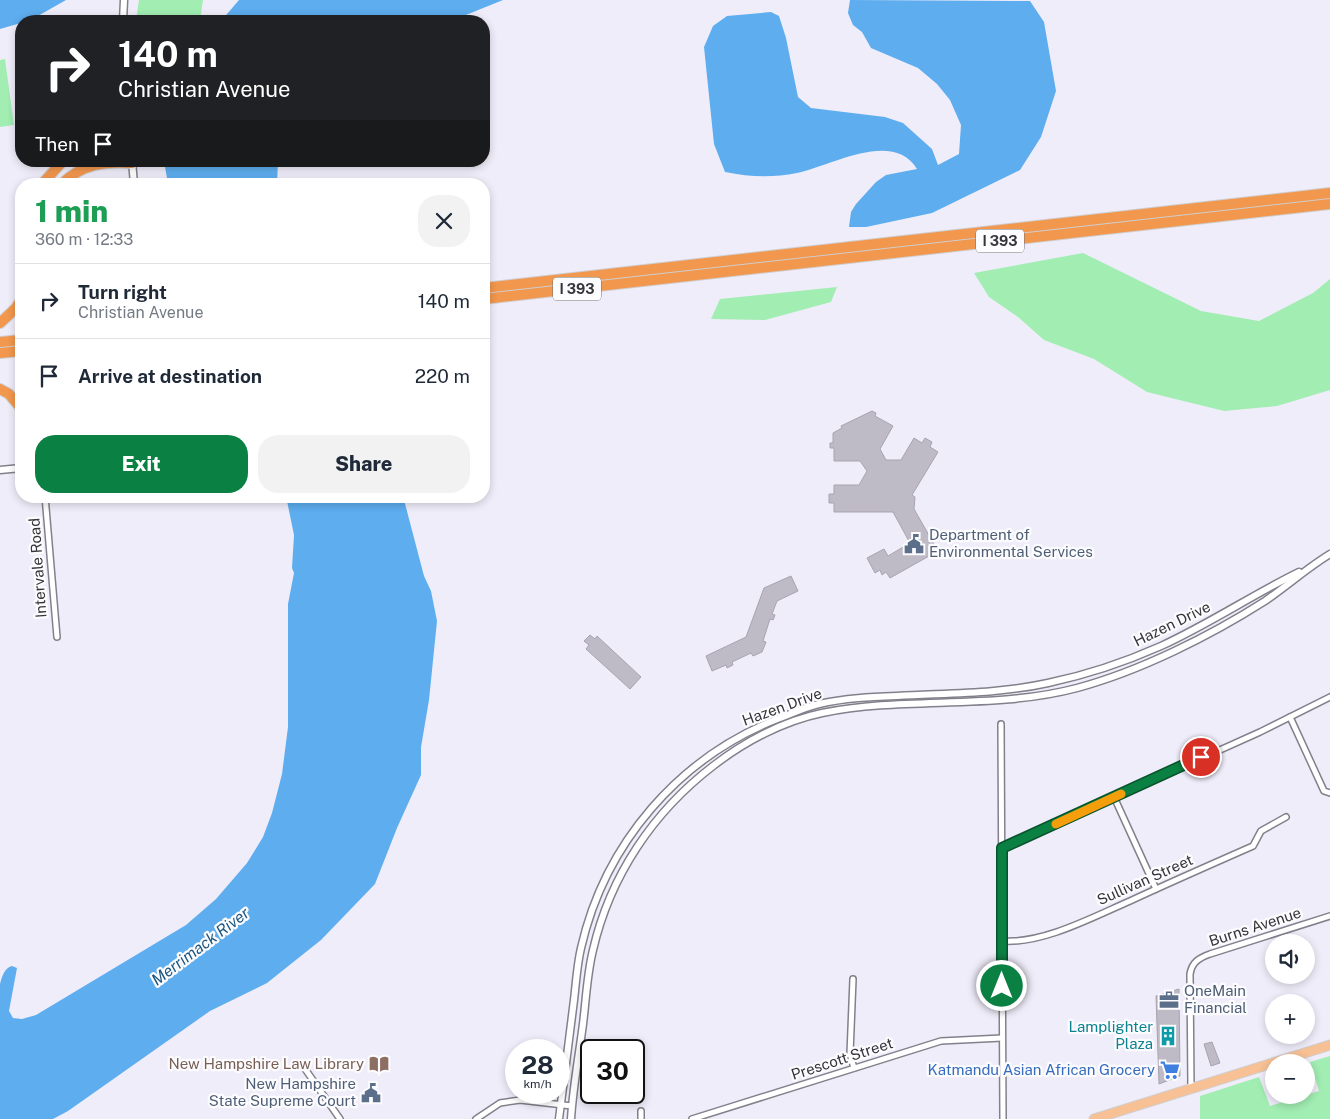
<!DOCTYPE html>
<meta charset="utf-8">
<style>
:root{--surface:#fff;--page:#f2f2f3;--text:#1f2937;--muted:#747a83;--line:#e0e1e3;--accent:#0b8043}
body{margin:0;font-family:"Public Sans",sans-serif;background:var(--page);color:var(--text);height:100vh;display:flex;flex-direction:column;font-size:19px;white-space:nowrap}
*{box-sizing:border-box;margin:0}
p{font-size:16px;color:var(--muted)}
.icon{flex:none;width:28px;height:28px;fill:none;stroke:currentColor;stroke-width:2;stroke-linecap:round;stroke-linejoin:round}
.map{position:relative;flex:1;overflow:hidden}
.panel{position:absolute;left:15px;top:178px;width:475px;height:325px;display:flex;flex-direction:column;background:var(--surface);border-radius:20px;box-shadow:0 2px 8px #0003}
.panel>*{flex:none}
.guide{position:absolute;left:15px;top:15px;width:475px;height:152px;border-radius:20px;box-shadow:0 2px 8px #0003;background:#202124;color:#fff;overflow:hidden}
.fabs{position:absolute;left:1265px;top:934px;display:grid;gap:10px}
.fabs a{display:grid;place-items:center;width:50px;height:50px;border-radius:50%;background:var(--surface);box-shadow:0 2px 8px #0003;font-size:25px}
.speed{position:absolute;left:505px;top:1039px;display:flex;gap:10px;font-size:25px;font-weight:700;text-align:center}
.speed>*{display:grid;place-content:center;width:65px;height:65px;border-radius:50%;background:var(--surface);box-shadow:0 2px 8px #0003;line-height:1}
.speed small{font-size:12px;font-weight:400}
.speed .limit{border:2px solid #111;border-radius:8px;background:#fff;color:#111}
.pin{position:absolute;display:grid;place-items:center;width:42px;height:42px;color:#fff;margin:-21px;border:2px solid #fff;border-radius:50%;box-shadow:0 1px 5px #0007}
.me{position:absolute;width:55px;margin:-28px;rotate:0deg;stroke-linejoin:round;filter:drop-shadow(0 0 4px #0008)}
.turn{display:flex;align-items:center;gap:18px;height:105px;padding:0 20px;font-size:22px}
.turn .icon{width:65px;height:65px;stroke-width:2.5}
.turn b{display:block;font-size:35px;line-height:42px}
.then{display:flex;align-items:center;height:48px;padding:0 20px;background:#0003;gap:10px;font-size:19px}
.round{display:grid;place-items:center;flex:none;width:52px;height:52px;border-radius:20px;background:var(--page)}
.summary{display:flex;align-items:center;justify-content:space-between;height:85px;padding:0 20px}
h1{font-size:30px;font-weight:800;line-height:38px;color:#1e9e55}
.primary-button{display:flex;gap:10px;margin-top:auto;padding:10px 20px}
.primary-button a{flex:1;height:58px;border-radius:20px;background:var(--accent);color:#fff;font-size:20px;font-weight:800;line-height:58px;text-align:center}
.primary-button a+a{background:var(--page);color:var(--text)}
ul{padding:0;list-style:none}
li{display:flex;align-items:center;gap:15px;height:75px;padding:0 20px;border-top:1px solid var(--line)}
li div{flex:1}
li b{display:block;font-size:19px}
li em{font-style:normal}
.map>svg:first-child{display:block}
.green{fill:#a1edb2}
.water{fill:#5dadef}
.building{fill:#bebac6;stroke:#a8a3af}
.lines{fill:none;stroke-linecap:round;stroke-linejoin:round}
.minor-casing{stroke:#83808b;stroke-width:8}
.tertiary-casing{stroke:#83808b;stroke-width:9}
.primary-casing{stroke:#cfcecf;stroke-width:11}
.motorway-casing{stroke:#cfcecf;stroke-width:12}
.minor{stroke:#fff;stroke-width:5}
.tertiary{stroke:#fff;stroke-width:6}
.primary{stroke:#f7c195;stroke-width:9}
.motorway{stroke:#f2974e;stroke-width:10}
.route-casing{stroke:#07532c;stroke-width:12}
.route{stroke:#0b8043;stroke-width:9}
.slow{stroke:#f59e0b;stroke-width:9}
.labels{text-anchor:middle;stroke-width:4.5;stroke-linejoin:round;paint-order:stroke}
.shield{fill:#fcfcfe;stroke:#717074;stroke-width:1}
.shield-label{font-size:14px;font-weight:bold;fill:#353439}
.service-label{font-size:15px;fill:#4e5e75;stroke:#fcfcfe;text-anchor:start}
.street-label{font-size:15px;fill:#353439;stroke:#fcfcfe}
.culture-label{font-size:15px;fill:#0d838f;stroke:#fcfcfe;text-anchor:end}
.education-label{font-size:15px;fill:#785e54;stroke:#fcfcfe;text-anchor:end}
.shop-label{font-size:15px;fill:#366cbe;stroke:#fcfcfe;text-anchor:end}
.water-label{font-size:16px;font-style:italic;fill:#1c5681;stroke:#fcfcfe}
</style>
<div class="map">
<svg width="1330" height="1119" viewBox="0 0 1330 1119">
<rect width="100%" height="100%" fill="#f0edfa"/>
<g class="green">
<polygon points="139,0 203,0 200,21 136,21"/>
<polygon points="5,59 14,125 0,127 0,60"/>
<polygon points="1083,253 1201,311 1259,321 1313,293 1330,279 1330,390 1277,406 1224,411 1147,392 1094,359 1044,340 1018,317 989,297 974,273"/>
<polygon points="837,287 831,302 765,320 711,319 720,299"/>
<polygon points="1330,1056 1330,1119 1200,1119 1200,1096 1259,1077 1270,1106 1319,1091 1310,1062"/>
</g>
<g class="water">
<polygon points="0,0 66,0 29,21 21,21 21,23 0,29"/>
<polygon points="239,0 503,0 451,21 221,21"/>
<path d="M850,0l180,1 14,21 12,69 -15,46 -21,33 -88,43 -66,14h-17l2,-15 5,-8 20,-22 10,-7 31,-6c-24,-40 -86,-3 -120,4 -25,5 -47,4 -72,-1l-11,-28 -10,-97 9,-21 14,-10 44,-4 8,4 7,22 12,59 13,11 74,9 18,6 29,26 6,16 21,-11 2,-29 -11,-25 -13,-16 -19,-16 -47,-20 -9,-16 -9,-7 -5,-12z"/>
<polygon points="164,161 278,161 277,184 168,184"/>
<path d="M286,496h117l21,80 7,15 6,30 -8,79 -8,47v28l-24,53 -22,56 -54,56 -54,43 -57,28 -142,100 -15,8h-53v-135c2,-7 4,-16 12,-18l5,2 -8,43 4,7 9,1 14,-4 150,-90 30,-26 31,-36 16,-26 9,-24 10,-39 6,-47v-123l6,-31 -2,-5 2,-33z"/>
</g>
<g class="building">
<polygon points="872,411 876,413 875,416 893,426 880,449 886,460 901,460 914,438 922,443 925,438 932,442 930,447 938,452 912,495 915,497 914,509 938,551 890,578 886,572 882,575 880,570 875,573 867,558 884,549 888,556 910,543 893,512 834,512 834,503 829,503 829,494 834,494 834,485 859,485 867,471 860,461 834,461 834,448 830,448 830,443 833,443 833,433 842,428 841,426"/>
<polygon points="791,576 798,591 777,601 772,614 775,615 773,620 770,619 763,641 766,642 762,652 753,656 751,653 732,662 733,665 727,668 726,665 712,671 706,656 746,637 764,588"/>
<polygon points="590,635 595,639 597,636 641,677 630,689 586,649 589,645 584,641"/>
<polygon points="1179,989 1180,1076 1159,1084 1156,996"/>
<polygon points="1212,1042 1220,1063 1211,1066 1204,1044"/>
</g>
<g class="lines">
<defs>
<g id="minor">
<polyline points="45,496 57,637"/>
<polyline points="1290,717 1324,791 1330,793"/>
<polyline points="1001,724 1003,1119"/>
<polyline points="1114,797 1156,889"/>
<polyline points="1002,848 1260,732 1330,697"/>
<path d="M1002,941c41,3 91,-24 128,-40 41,-19 82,-37 123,-55l8,-15 25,-14"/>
<polyline points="853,979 850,1054 854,1068"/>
<polyline points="303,1066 340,1119"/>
<path d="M1191,1088l-1,-114c2,-12 9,-16 20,-20l120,-38"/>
<polyline points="476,1119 500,1103 520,1100 572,1106"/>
<polyline points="641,1119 641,1111"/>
<polyline points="692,1119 941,1041 1002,1038"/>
</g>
<g id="tertiary">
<polyline points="123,21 124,0"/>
<polyline points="132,161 134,184"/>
<polyline points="0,470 21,468"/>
<path d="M559,1119c5,-40 10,-79 15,-119 2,-17 3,-35 7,-52 24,-105 98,-191 199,-230 13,-5 26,-11 39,-14 26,-6 52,-7 78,-8 50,-3 101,-2 151,-13 38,-8 77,-21 113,-37 48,-22 91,-51 138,-74"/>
<path d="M571,1119c2,-32 8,-64 12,-95 3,-24 4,-50 10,-74 17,-74 60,-138 120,-184 31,-24 70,-45 109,-53 84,-17 172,-3 255,-25 63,-17 133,-52 188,-87 22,-15 42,-33 65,-47"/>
</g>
<polyline id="primary" points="1094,1119 1330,1045"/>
<g id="motorway">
<polyline points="42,184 63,161"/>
<path d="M62,184c19,-20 44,-23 70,-21"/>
<polyline points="484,288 1330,193"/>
<polyline points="484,299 1330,204"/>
<polyline points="0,323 16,308 21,300"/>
<polyline points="0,342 21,340"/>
<polyline points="0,353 21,351"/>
<polyline points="0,389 9,394 21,408"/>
</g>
</defs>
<use href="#minor" class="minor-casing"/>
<use href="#tertiary" class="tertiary-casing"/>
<use href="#primary" class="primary-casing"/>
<use href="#motorway" class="motorway-casing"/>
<use href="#minor" class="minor"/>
<use href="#tertiary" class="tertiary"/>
<use href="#primary" class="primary"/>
<use href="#motorway" class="motorway"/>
</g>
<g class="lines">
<defs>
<polyline id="route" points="1002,986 1002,848 1201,757"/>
</defs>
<use href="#route" class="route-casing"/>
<use href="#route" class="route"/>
<polyline class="slow" points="1056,824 1121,794"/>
</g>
<defs>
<symbol id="civic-bare" viewBox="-9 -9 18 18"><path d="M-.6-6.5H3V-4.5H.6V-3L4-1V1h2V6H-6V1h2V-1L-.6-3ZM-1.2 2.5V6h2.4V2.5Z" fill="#5c6f8a" stroke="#fcfcfe" stroke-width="2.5" paint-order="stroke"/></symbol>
<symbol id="office-bare" viewBox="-9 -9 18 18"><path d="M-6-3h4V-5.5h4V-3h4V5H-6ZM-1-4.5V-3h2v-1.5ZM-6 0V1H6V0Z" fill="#5c6f8a" stroke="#fcfcfe" stroke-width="2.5" paint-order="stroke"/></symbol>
<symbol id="building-bare" viewBox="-9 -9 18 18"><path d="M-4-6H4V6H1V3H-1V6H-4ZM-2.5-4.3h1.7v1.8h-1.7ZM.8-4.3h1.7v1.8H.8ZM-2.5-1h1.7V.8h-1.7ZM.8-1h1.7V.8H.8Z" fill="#0f9aa8" stroke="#fcfcfe" stroke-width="2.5" paint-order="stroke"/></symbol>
<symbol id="library-bare" viewBox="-9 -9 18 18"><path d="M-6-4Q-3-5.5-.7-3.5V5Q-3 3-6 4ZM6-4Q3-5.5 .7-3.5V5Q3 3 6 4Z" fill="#8d6e63" stroke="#fcfcfe" stroke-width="2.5" paint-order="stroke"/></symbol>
<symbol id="supermarket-bare" viewBox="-9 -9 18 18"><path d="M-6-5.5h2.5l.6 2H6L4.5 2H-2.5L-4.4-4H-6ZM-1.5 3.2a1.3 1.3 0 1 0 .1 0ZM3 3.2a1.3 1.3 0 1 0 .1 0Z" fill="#3f7fe0" stroke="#fcfcfe" stroke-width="2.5" paint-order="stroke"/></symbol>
</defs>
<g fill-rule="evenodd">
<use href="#civic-bare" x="900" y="530" width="28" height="28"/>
<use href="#office-bare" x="1155" y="986" width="28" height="28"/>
<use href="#building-bare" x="1154" y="1022" width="28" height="28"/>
<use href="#library-bare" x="365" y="1050" width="28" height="28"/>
<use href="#supermarket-bare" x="1156" y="1056" width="28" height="28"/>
<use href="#civic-bare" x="357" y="1079" width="28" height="28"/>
</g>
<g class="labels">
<g class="shield">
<rect x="976" y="229.5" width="48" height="23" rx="4"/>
<rect x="553" y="277.5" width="48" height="23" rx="4"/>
</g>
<g class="shield-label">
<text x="1000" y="246">I 393</text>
<text x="577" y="294">I 393</text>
</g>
<g class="service-label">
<text x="929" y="540">Department of<tspan x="929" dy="17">Environmental Services</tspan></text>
<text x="1184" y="996">OneMain<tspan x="1184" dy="17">Financial</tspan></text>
<text x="356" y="1089" text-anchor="end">New Hampshire<tspan x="356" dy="17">State Supreme Court</tspan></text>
</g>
<g class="street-label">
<text transform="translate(38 568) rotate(-94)" y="5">Intervale Road</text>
<text transform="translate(1172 624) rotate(-26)" y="5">Hazen Drive</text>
<text transform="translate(782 707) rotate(-20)" y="5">Hazen Drive</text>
<text transform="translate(1145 880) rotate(-24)" y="5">Sullivan Street</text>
<text transform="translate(1255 927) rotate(-18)" y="5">Burns Avenue</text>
<text transform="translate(842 1059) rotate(-18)" y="5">Prescott Street</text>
</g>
<g class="culture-label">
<text x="1153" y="1032">Lamplighter<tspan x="1153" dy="17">Plaza</tspan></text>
</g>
<g class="education-label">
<text x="364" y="1069">New Hampshire Law Library</text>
</g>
<g class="shop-label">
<text x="1155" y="1075">Katmandu Asian African Grocery</text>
</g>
<g class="water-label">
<text transform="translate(200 946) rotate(-37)" y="6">Merrimack River</text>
</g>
</g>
</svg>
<div class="fabs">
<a><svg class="icon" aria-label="sound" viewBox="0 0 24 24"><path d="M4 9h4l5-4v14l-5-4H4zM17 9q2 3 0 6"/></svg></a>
<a>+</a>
<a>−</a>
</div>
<div class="speed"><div>28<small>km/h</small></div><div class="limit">30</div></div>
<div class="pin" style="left:1201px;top:757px;background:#d93025"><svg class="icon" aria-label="arrive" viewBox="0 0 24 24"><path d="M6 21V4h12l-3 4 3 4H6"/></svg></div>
<svg class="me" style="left:1002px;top:986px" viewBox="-20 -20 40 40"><circle r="17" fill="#0b8043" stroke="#fff" stroke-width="3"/><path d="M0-11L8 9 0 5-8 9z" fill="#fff"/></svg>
<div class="guide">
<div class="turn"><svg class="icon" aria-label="right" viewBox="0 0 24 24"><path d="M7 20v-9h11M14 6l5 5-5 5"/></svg><div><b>140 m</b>Christian Avenue</div></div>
<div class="then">Then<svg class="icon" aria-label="arrive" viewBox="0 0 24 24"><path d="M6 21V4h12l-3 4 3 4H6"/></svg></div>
</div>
<section class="panel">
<div class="summary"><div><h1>1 min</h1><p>360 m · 12:33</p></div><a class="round"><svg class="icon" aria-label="close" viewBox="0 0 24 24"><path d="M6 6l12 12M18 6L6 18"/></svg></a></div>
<ul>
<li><svg class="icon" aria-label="right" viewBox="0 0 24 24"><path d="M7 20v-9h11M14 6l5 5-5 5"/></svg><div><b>Turn right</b><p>Christian Avenue</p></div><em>140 m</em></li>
<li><svg class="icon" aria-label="arrive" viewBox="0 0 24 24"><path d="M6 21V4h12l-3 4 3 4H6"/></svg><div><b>Arrive at destination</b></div><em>220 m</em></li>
</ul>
<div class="primary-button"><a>Exit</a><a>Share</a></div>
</section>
</div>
